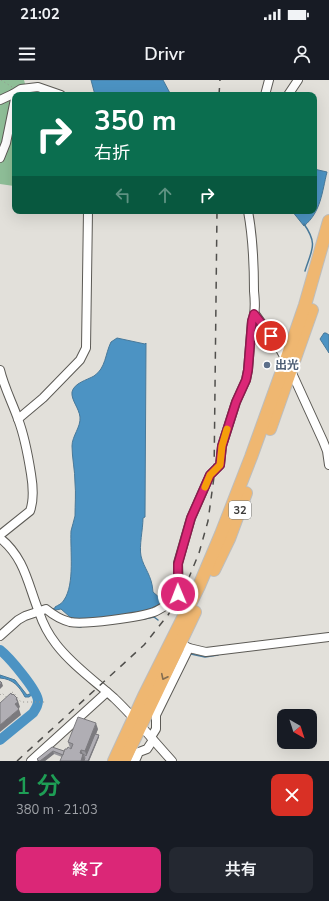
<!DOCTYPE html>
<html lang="ja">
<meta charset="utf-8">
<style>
:root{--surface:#171b24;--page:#242831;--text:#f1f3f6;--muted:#9ea1a6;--accent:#db2777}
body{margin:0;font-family:"Nunito Sans","Noto Sans JP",sans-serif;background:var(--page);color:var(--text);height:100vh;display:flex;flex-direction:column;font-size:15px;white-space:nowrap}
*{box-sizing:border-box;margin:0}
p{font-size:13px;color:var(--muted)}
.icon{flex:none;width:22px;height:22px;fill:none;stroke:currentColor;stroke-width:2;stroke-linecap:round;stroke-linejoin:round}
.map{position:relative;height:681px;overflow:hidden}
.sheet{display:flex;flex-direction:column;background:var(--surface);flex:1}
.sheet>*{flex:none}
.hud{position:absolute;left:12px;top:12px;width:305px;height:122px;border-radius:8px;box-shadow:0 4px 16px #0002;background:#0b6e4f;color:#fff;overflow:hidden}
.needle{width:26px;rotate:141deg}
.tools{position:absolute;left:277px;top:629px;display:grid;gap:8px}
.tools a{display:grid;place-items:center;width:40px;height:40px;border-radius:8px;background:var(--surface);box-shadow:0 4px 16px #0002;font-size:20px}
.pin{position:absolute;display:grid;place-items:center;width:34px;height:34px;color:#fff;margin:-17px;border:2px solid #fff;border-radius:50%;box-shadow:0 1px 4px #0007}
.me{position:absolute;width:44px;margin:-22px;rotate:359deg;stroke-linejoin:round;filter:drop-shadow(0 0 3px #0008)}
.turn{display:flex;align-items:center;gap:14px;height:84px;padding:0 16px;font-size:18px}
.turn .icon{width:52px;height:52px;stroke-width:2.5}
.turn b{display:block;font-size:28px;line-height:34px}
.lanes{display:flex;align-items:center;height:38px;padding:0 16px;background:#0003;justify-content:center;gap:20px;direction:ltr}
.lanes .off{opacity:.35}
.round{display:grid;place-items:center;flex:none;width:42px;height:42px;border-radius:8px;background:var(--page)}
.overview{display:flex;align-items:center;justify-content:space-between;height:68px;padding:0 16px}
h1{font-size:24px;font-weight:600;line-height:30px;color:#1e9e55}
.cta{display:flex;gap:8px;margin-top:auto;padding:8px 16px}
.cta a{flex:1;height:46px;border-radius:8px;background:var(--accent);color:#fff;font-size:16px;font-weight:600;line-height:46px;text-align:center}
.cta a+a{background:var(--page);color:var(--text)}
.status{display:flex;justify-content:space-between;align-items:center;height:28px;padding:0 20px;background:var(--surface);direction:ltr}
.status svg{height:11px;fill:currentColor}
header{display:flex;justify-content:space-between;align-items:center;height:52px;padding:0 16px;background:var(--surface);font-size:18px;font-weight:600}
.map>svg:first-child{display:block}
.green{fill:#8fbf98}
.water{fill:#4c93c3;stroke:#48799a}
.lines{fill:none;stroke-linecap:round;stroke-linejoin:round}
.stream{stroke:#48799a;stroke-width:1.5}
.river{stroke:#4c93c3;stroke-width:10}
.minor-casing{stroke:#5c5a55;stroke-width:10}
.highway-casing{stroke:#bdbdbc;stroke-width:14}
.path{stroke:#93928e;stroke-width:1;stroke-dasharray:1 3;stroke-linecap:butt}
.minor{stroke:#fff;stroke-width:8}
.highway{stroke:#efb771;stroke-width:12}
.rail{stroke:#504f4c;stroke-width:1.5;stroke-dasharray:7 7;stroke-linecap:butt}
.wall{fill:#97969b}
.shaded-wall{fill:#7b7a7e}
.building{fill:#b0aeb4;stroke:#7b7a7e}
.oneway{stroke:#846d50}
.route-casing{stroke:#8e194d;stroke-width:10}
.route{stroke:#db2777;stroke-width:7}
.slow{stroke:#f59e0b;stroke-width:7}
.service-dot{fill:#5c6f8a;stroke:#fff;stroke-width:1.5}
.labels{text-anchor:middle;stroke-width:4;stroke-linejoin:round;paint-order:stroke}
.shield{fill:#fff;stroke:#777675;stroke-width:1}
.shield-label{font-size:11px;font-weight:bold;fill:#3d3c3a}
.service-label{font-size:12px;font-weight:bold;fill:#4e5e75;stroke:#fff;text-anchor:start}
</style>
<div class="status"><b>21:02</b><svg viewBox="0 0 49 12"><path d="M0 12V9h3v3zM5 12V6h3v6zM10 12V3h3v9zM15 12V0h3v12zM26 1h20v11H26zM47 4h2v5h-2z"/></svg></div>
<header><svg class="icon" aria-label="menu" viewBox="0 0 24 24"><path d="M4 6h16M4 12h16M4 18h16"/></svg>Drivr<svg class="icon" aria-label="person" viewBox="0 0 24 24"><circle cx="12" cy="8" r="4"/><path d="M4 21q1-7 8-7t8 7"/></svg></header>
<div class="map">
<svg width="329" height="681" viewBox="0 0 329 681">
<rect width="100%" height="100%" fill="#e2e0da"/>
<polygon class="green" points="0,0 24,0 28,15 15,15 14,106 0,104"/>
<g class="water">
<polygon points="91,0 163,0 171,15 95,15"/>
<path d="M314,89l13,3c-5,20 -6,40 -23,54l-12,-15h22z"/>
<polygon points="324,253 326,253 329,255 329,273 320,259"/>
<path d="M117,258l28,6 1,-1 -1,174 -2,1c0,11 -4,28 -2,38 3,13 11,19 12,36l8,7 -2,6 -12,6 -58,9h-11l-8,-3 -9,-8 -11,2v-1l5,-2v-1c3,-2 7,-3 9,-7 11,-16 6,-50 7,-69 1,-5 3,-10 4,-15 0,-11 1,-23 0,-33 0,-13 -3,-25 -3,-37 0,-10 9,-19 8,-29 -1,-9 -9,-17 -8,-25 2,-9 15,-12 22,-16 12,-8 11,-22 17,-34z"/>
<path d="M0,595l15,5 12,15 5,-2 1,1 -4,3h-4c-6,-11 -12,-18 -25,-19z"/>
</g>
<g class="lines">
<g class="stream">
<path d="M304,144c14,20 8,25 1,47"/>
<polyline points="144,539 154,537 158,540"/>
<polyline points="73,546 81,547"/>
<polyline points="191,574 205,577 218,575"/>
</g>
<path class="river" d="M0,570c9,7 38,41 38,51 0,5 -3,9 -5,12l-33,27"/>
<defs>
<g id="minor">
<polyline points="265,15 269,0"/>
<polyline points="288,15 298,0"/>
<polyline points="0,20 13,14 21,9 38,7 61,15"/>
<polyline points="0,78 6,63 15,19 13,14"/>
<polyline points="255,234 280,269 286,280 323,361 327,371 329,385"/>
<path d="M0,290c4,17 12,32 18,49 7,18 10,36 13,55 2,12 3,26 -1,37l-30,24"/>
<polyline points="18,339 43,318 80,280 86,268 88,131"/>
<path d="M0,458c25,20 28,47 39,74 4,12 10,23 17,32 16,21 39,37 58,54 21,20 39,42 58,63"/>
<path d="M170,523l9,-11 -1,-29 13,-45 19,-43 10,-10 2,-19 14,-44 10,-22 2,-10 4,-49c4,-9 3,-20 2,-30 0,-27 -1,-53 -6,-80"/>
<path d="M0,556l18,-16 7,-4 21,-7c6,5 16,11 24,13 14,3 70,-5 84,-10 5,-2 11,-6 16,-9l16,8"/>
<polyline points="180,563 189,568 206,572 329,557"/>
<polyline points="151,657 156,649 156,635 189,568"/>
<polyline points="31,681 107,612"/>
<polyline points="135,681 139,672 147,669 153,660"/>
</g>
<g id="highway">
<polyline points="270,349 312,230"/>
<polyline points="214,490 229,459 246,413"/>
<polyline points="114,681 144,616 199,506 221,454 251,377 286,280 305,225 329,141"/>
<polyline points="124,681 195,532"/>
</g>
</defs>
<use href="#minor" class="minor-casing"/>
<use href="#highway" class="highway-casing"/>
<g class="path">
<polyline points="1,0 12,7"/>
<polyline points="0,615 2,613 6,617 13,612 21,622 45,622"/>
</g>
<use href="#minor" class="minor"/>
<use href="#highway" class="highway"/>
<g class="rail">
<polyline points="219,15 220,0"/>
<polyline points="17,681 144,565 168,535 183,512 199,473 208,441 214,397 217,131"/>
</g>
</g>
<polygon class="wall" points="98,649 96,654 99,655 99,657 89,681 62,677 54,674 45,681 38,681 37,679 52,667 64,671 67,669 71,669 71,668 70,668 68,662"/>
<g class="shaded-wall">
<polygon points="2,603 3,606 0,609 0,605"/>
<polygon points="17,618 20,627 17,630 15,624 16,619"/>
<polygon points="19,629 21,635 0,652 0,645"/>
<polygon points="96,643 98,649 87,677 85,671"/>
<polygon points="99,655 99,657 89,681 88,681"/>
<polygon points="81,670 85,680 85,681 81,681 80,673"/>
<polygon points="53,671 54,674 45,681 40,681"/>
</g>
<g class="building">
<polygon points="0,601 2,603 0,605"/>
<polygon points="11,613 12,615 13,614 17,618 16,619 18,622 15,624 19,629 0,645 0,623"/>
<polygon points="78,637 96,643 85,671 81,670 80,673 83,674 81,681 60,681 65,669 67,669 68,667 71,669 73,664 68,662"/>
<polygon points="95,654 99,655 88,681 84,681 85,678 83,674 86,676"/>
<polygon points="52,667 64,671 63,675 53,671 40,681 39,681 37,679"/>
</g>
<defs><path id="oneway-chevron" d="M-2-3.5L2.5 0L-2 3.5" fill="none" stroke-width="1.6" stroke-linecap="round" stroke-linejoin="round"/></defs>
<use class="oneway" href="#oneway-chevron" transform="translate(164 597) rotate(116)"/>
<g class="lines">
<defs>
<polyline id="route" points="178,514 178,484 191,438 210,395 220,385 222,366 236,322 246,300 248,290 252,241 254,234 271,256"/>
</defs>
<use href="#route" class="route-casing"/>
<use href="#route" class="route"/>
<polyline class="slow" points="205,407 210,395 220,385 222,366 227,349"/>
</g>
<circle class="service-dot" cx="267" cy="285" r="4"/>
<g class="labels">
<rect class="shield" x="229" y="421" width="22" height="18" rx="3"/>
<g class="shield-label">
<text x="240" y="434">32</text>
</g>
<g class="service-label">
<text x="275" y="289">出光</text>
</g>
</g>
</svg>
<div class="tools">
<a><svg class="needle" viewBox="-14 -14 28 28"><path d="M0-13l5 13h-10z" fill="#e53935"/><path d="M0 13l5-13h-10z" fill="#9ea1a6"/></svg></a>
</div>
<div class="pin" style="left:271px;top:256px;background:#d93025"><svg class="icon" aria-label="arrive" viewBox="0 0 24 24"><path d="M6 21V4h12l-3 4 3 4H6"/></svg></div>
<svg class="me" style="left:178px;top:514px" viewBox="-20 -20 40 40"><circle r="17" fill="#db2777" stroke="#fff" stroke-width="3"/><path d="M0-11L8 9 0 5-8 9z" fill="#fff"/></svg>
<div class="hud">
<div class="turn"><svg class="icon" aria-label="right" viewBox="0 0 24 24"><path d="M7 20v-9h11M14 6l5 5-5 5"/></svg><div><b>350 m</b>右折</div></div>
<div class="lanes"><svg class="icon off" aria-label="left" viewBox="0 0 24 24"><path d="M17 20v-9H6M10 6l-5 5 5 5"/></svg><svg class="icon off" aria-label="ahead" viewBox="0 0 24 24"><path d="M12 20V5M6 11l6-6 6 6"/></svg><svg class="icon" aria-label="right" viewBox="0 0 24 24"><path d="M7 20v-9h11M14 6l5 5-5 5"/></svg></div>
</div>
</div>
<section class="sheet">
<div class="overview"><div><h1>1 分</h1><p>380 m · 21:03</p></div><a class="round" style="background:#d93025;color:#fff"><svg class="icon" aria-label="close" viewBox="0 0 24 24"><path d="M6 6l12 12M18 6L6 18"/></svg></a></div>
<div class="cta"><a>終了</a><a>共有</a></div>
</section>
